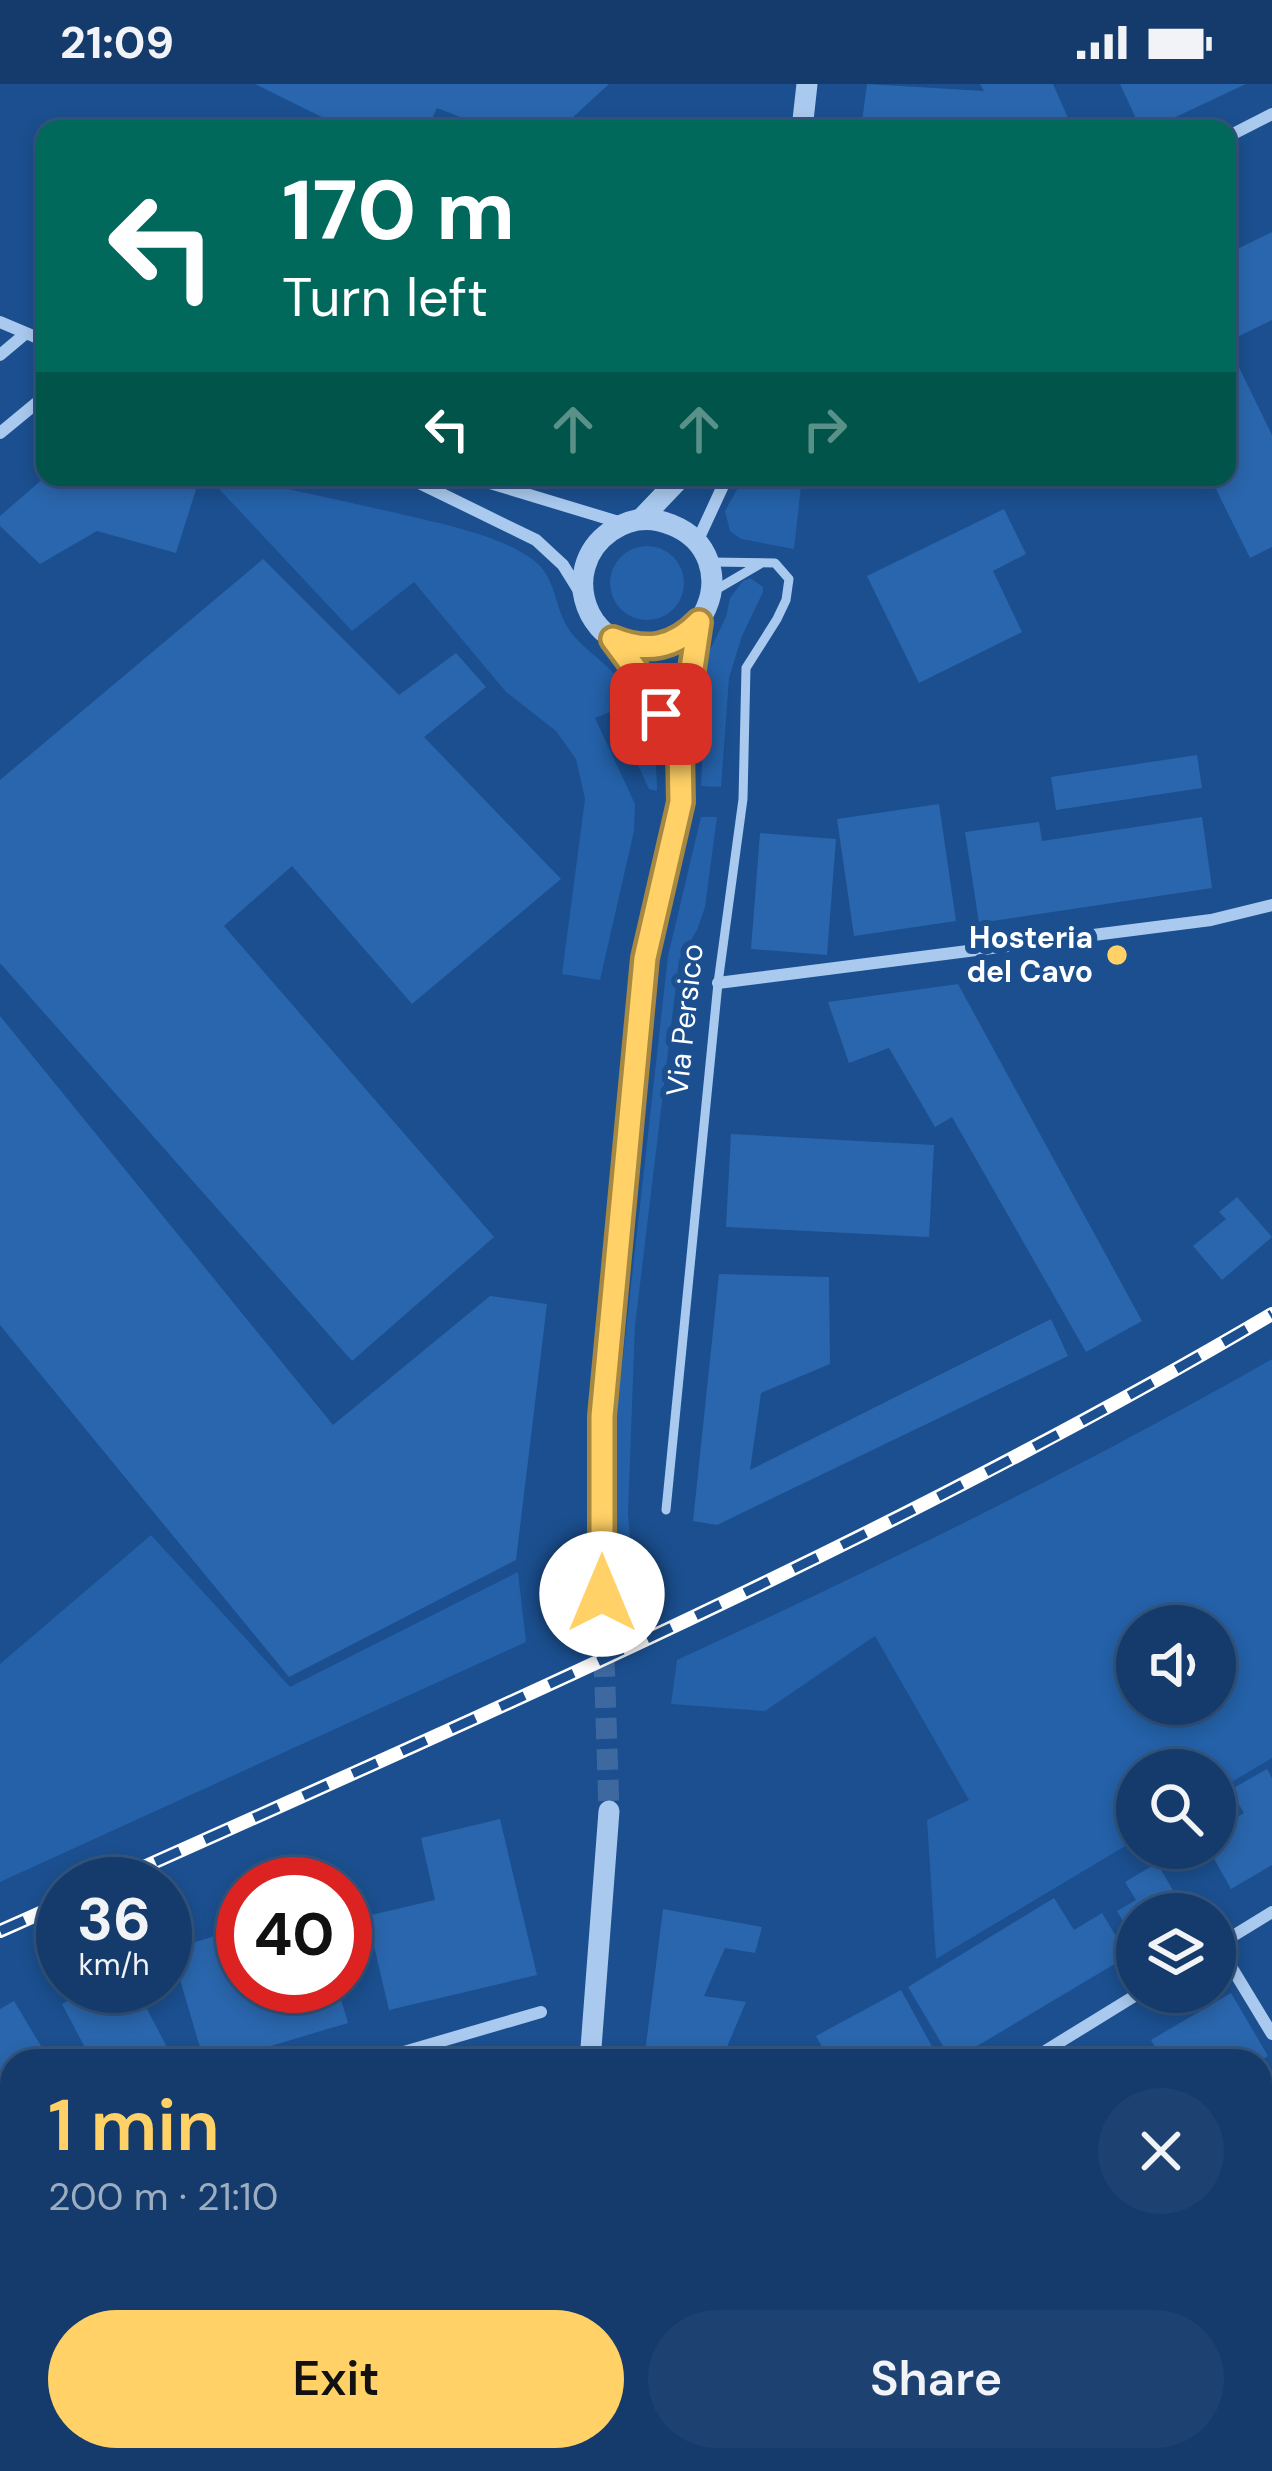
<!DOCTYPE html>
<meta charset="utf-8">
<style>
:root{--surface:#143b6b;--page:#1d4271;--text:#f1f3f6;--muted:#9dadc1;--line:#33557e;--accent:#ffd166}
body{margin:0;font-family:"DM Sans",sans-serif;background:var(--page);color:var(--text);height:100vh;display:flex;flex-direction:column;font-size:45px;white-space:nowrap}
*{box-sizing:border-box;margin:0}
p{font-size:39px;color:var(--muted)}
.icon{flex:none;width:66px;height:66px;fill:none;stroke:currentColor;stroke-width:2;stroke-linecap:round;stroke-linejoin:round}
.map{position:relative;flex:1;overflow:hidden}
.details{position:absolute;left:0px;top:1965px;width:1272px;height:423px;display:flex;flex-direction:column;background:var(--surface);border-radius:36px 36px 0 0;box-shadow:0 6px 18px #0003,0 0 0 3px var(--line)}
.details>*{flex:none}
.top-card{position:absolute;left:36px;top:36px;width:1200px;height:366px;border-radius:24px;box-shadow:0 6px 18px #0003,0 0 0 3px var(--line);background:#00695c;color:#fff;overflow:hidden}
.fabs{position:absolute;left:1116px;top:1521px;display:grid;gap:24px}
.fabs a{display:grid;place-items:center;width:120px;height:120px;border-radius:50%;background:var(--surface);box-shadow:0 6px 18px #0003,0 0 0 3px var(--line);font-size:60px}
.speed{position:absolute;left:36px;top:1773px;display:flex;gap:24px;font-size:60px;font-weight:700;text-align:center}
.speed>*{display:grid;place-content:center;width:156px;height:156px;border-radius:50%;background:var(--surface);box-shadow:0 6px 18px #0003,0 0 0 3px var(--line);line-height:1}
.speed small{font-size:30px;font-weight:400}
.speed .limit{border:18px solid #d22;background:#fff;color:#111}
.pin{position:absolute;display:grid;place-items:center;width:102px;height:102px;color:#fff;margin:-51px;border-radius:24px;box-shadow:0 6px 18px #0006}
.me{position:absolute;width:132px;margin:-66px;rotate:0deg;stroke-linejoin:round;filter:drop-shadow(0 0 9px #0008)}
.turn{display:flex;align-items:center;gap:42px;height:252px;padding:0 48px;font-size:54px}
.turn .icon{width:156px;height:156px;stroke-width:2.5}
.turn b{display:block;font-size:84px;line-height:102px}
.lanes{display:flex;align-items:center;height:114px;padding:0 48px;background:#0003;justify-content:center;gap:60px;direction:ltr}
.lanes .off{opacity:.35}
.round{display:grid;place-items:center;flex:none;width:126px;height:126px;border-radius:63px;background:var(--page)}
.head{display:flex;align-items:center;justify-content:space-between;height:204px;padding:0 48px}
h1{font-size:72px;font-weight:600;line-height:90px;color:var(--accent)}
.primary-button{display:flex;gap:24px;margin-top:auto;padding:24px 48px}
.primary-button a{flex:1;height:138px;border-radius:72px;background:var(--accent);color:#111;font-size:48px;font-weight:600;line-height:138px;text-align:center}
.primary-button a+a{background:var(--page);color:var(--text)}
.status{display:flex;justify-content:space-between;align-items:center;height:84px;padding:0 60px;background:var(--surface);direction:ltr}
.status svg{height:33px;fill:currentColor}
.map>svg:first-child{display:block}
.green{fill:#2461a8;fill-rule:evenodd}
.building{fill:#2a66ad}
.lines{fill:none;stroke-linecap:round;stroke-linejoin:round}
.tertiary-tunnel{stroke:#3d69a0;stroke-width:21;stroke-dasharray:21 10;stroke-linecap:butt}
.service{stroke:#a9c9ee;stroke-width:9}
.minor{stroke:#a9c9ee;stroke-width:12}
.tertiary{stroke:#a9c9ee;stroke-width:21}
.rail-casing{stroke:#fff;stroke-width:14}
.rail{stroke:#1b4f8f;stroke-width:9;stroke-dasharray:27;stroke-linecap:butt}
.route-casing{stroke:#a68842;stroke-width:30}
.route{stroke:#ffd166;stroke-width:21}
.poi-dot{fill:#ffd166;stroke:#1b4f8f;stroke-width:4.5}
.labels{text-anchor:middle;stroke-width:12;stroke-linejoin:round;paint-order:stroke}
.poi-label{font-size:30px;font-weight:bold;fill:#fff;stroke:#1b4f8f;text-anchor:end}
.street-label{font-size:30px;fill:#fff;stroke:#1b4f8f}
</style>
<div class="status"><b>21:09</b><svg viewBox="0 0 49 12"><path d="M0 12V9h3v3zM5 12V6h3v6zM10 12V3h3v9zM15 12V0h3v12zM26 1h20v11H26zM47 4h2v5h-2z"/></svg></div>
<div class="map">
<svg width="1272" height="2387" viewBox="0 0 1272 2387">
<rect width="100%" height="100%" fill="#1b4f8f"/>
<g class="green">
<path d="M208,393h23c54,11 107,23 161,35 41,10 114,23 146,52 20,19 16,49 36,72 14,16 33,28 46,44 27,33 37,69 37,111l-8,-2 -36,-78 -18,7 40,86 -1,27 -34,149 -38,-6 23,-175 -9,-40 -20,-28 -50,-39 -92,-110 -62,49z"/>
<polygon points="744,393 802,393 794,465 741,455 730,447 725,427"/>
<circle cx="647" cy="499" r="37"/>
<polygon points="750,494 763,503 763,508 742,552 729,594 721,703 701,702 707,572 726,533 730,514 743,497"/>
<polygon points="701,733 717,733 705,823 697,846 679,876 635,1242 628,1429 634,1504 619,1510 614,1353 668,872"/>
<path d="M1272,1275v399l-57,34v-22h-78v69l-201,120 -9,-139 42,-20 -94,-164 -110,75 -94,-7 6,-44c202,-93 402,-191 595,-301zM1137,1542h78v78h-78z"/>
<polygon points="151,1451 290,1603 518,1488 526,1558 0,1798 0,1580"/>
</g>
<g class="building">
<polygon points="255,0 609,0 571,35 535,45 491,45 437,24 427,45 346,45"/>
<polygon points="867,0 984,7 980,0 1053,0 1073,45 861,45"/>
<polygon points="1120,0 1246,0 1150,45 1141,45"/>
<polygon points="1272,148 1272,236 1227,258 1227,170"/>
<polygon points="1227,259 1272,351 1272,463 1250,474 1210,393 1227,393"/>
<polygon points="45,393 130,393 198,399 176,469 97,447 40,480 0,442 0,432"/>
<polygon points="1004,425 1026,470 993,487 1022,548 919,599 867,492"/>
<polygon points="263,475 399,611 456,569 486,603 424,653 561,795 412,920 292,782 224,842 494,1153 352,1277 0,879 0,696"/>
<polygon points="1197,671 1202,704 1056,726 1051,693"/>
<polygon points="939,720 956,837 854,852 837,735"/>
<polygon points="1202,733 1212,804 979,839 965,748 1039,738 1042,757"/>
<polygon points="760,749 836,755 827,871 751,865"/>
<polygon points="958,900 1142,1237 1086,1268 952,1033 935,1043 889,964 849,979 828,918"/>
<polygon points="0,932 333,1341 490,1212 547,1220 516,1476 289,1593 0,1241"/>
<polygon points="731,1050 934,1061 929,1153 726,1143"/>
<polygon points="1237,1113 1272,1153 1222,1196 1193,1162 1226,1135 1219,1128"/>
<polygon points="719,1190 829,1193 830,1280 761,1309 750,1386 1051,1235 1068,1272 717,1441 693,1437"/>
<polygon points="1267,1685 1272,1694 1272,1781 1231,1805 1208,1764 1215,1764 1215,1746 1244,1729 1230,1706"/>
<polygon points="500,1735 537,1891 389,1926 367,1832 435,1816 421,1754"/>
<polygon points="1157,1779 1187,1830 1137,1830 1137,1860 1117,1827 1136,1816 1125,1798"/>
<polygon points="1054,1814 1074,1846 1102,1829 1128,1872 952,1977 908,1903"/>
<polygon points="663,1825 762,1843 755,1869 725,1864 704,1912 746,1918 721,1977 644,1977"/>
<polygon points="243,1844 243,1902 337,1902 348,1939 220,1977 204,1977 171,1865"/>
<polygon points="96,1902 135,1902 170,1969 156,1977 92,1977 62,1920"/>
<polygon points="901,1906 940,1977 830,1977 816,1952"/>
<polygon points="1231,1909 1268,1972 1260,1977 1163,1977 1151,1956"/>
<polygon points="14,1917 50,1977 12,1977 12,2051 0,2031 0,1925"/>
<polygon points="1265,1982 1272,1992 1272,2053 1260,2061 1260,1986"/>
<polygon points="1272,2139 1272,2234 1260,2241 1260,2146"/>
<polygon points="1272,2332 1272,2387 1255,2387 1248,2376 1260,2376 1260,2339"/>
<polygon points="12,2364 12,2376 78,2376 83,2387 0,2387 0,2370"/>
<polygon points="687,2376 779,2376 757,2387 669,2387"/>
<polygon points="1024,2376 1045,2376 1052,2387 1005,2387"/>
<polygon points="1092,2376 1187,2376 1192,2387 1098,2387"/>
</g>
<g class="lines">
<polyline class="tertiary-tunnel" points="602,1510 609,1727"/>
<g class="service">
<polyline points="712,508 760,480"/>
<polyline points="666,1426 718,899 743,715 746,584 777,535 786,516 789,495 775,479 711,478"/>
</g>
<g class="minor">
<polyline points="1227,53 1272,30"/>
<polyline points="0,238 45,257"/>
<polyline points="0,271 25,250"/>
<polyline points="0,349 45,312"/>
<polyline points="407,393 536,456 563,481 581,510"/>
<polyline points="470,393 622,439"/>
<polyline points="697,458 727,393"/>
<polyline points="718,899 1211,836 1272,821"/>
<polyline points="1218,1861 1272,1950"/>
<polyline points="1215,1863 1272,1828"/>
<polyline points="373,1977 541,1928"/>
<polyline points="1029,1977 1141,1908"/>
<polyline points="0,2147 12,2140"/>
<polyline points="0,2209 12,2229"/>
<polyline points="1238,2376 1245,2387"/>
</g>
<g class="tertiary">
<polyline points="802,45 807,0"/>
<polyline points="641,435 681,393"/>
<path d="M613,555c93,38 136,-83 59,-114 -21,-9 -42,-7 -61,6 -13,9 -22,21 -26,36 -6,21 0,44 14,60 6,7 8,6 14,12 10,11 19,25 27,37 15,23 27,49 40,73"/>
<polyline points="602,1510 602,1332 645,874 681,718 680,665 699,538"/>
<polyline points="590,1977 609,1727"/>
<polyline points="554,2387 556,2376"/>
</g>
<defs>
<g id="rail">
<path d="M106,1800c395,-177 793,-350 1166,-570"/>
<polyline points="0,1847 63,1819"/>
</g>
</defs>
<use href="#rail" class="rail-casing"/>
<use href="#rail" class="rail"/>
</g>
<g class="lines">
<defs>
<path id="route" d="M602,1510v-178l43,-458 36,-156 -1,-53 19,-127c-25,26 -52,31 -86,17l29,39 19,36"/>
</defs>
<use href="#route" class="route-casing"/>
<use href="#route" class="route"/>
</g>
<circle class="poi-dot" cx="1117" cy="871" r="12"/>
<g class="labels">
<g class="poi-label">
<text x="1093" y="864">Hosteria<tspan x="1093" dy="34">del Cavo</tspan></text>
</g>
<g class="street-label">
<text transform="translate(685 936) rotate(-84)" y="10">Via Persico</text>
</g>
</g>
</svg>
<div class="fabs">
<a><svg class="icon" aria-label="sound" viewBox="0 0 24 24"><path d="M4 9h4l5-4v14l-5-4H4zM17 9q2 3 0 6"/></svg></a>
<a><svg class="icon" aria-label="search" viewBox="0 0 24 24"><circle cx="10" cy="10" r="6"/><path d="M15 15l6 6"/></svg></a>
<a><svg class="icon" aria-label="layers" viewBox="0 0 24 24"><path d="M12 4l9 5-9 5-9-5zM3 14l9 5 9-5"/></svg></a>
</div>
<div class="speed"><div>36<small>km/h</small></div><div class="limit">40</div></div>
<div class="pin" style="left:661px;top:630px;background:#d93025"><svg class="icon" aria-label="arrive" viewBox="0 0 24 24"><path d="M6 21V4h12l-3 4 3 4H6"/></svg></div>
<svg class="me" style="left:602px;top:1510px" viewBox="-20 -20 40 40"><circle r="19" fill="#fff"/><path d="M0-13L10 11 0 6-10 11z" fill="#ffd166"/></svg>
<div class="top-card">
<div class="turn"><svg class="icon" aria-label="left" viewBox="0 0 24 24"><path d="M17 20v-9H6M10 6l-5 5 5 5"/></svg><div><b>170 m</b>Turn left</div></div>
<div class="lanes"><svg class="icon" aria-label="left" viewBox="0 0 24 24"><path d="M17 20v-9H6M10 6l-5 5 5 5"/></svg><svg class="icon off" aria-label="ahead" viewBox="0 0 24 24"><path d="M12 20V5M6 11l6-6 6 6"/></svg><svg class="icon off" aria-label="ahead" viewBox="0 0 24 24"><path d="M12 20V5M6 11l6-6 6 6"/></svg><svg class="icon off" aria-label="right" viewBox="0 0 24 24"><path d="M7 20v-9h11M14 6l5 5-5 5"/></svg></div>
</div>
<section class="details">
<div class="head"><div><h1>1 min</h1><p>200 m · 21:10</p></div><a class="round"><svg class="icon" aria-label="close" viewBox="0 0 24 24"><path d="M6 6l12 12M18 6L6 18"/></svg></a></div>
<div class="primary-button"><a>Exit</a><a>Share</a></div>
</section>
</div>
